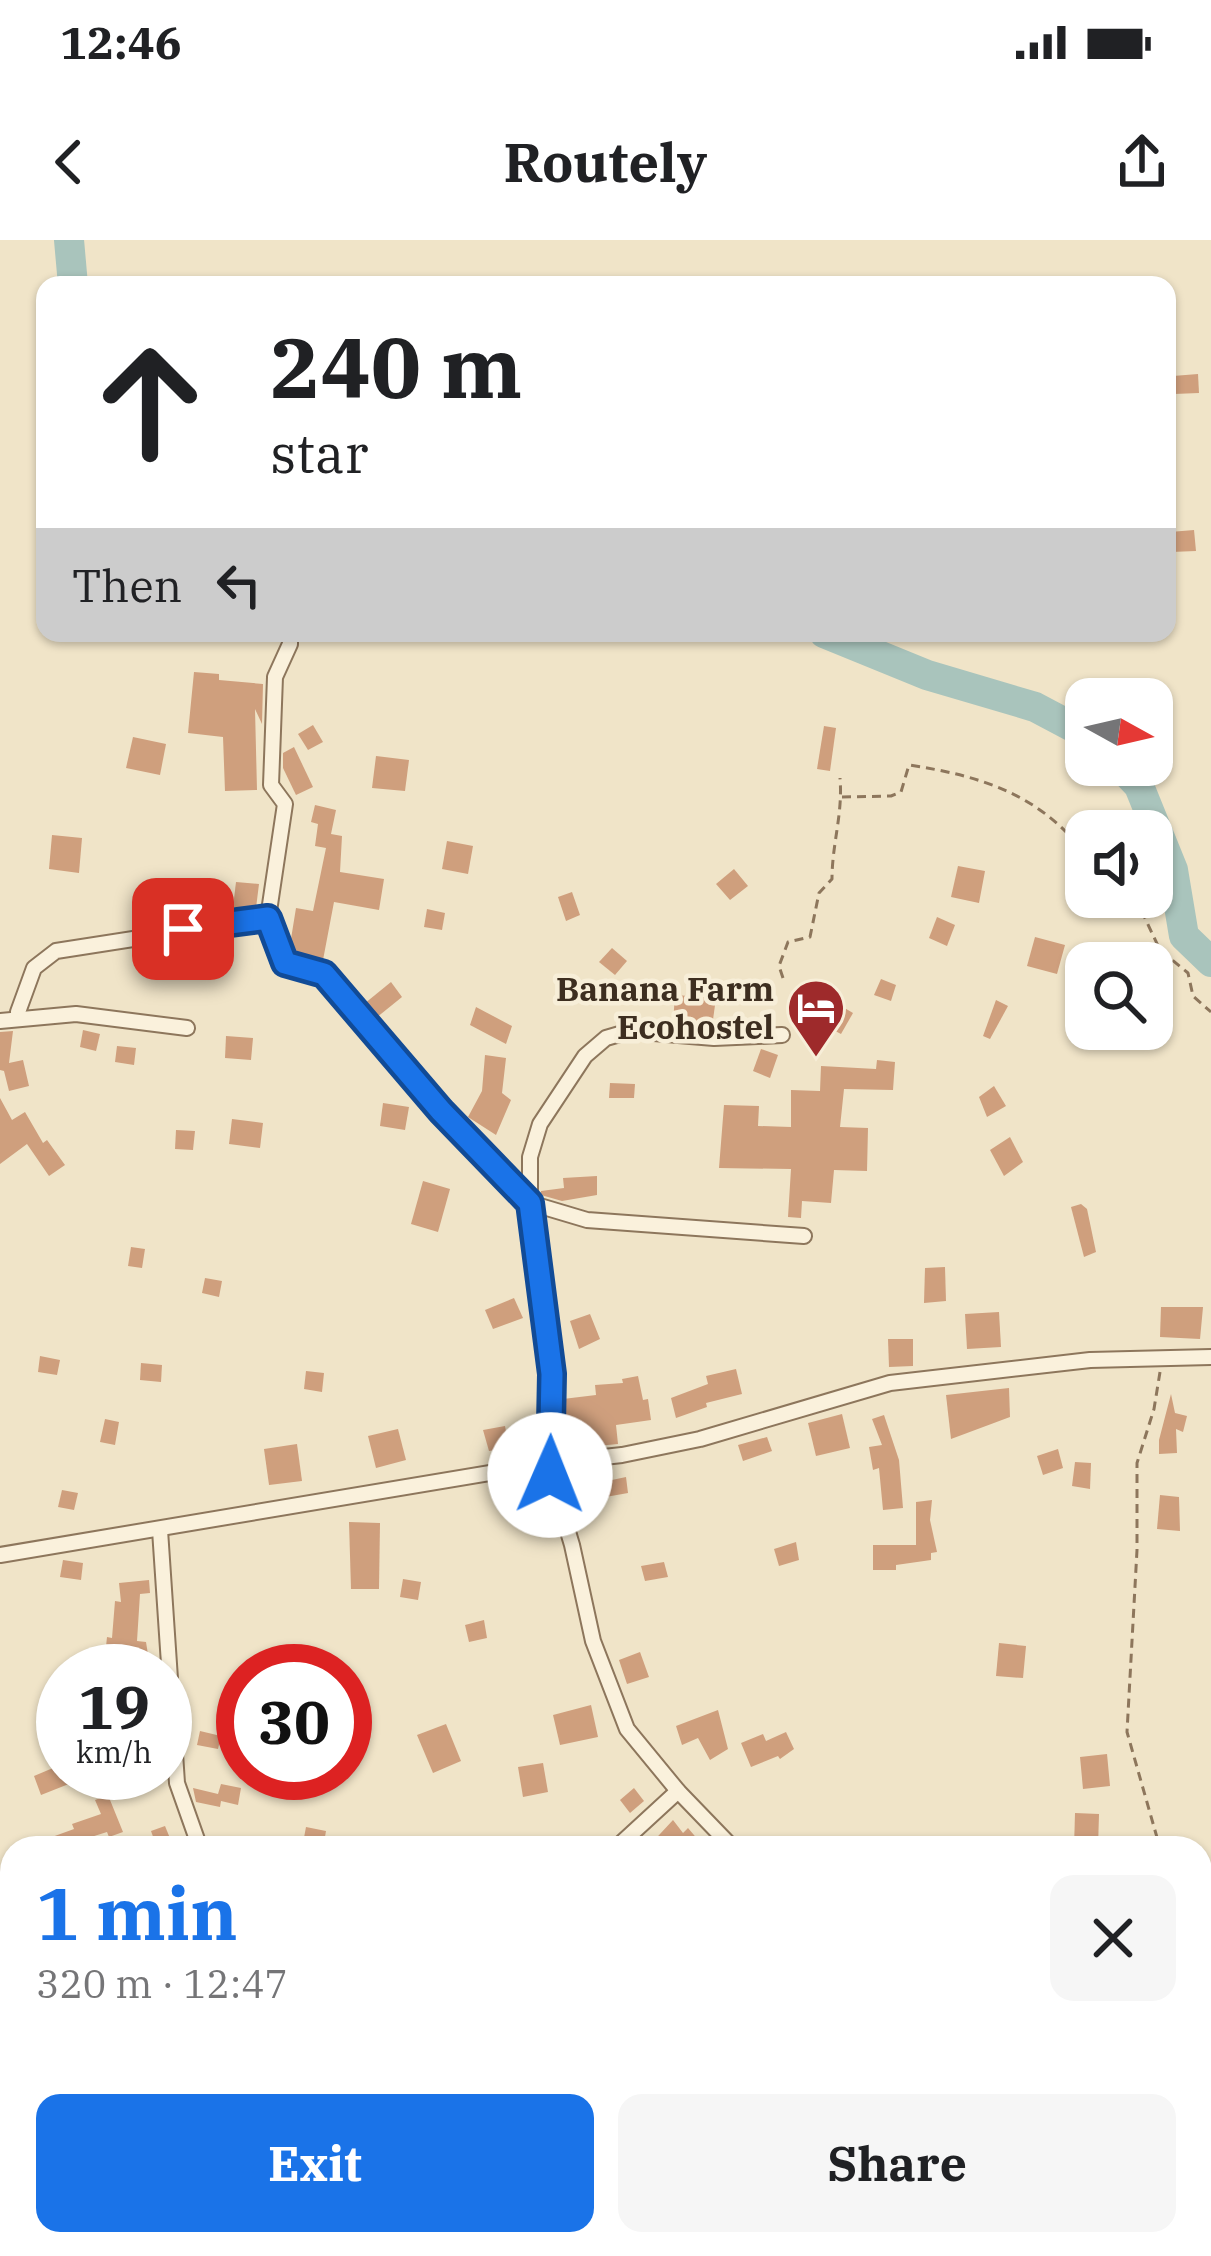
<!DOCTYPE html>
<meta charset="utf-8">
<style>
:root{--surface:#fff;--page:#f6f6f6;--text:#202124;--muted:#757577;--accent:#1a73e8}
body{margin:0;font-family:"IBM Plex Serif",serif;background:var(--page);color:var(--text);height:100vh;display:flex;flex-direction:column;font-size:45px;white-space:nowrap}
*{box-sizing:border-box;margin:0}
p{font-size:39px;color:var(--muted)}
.icon{flex:none;width:66px;height:66px;fill:none;stroke:currentColor;stroke-width:2;stroke-linecap:round;stroke-linejoin:round}
.map{position:relative;flex:1;overflow:hidden}
.panel{position:absolute;left:0px;top:1596px;width:1212px;height:420px;display:flex;flex-direction:column;background:var(--surface);border-radius:36px 36px 0 0;box-shadow:0 3px 9px #0004}
.panel>*{flex:none}
.top-card{position:absolute;left:36px;top:36px;width:1140px;height:366px;border-radius:24px;box-shadow:0 3px 9px #0004;background:#fff;color:var(--text);overflow:hidden}
.needle{width:78px;rotate:98deg}
.buttons{position:absolute;left:1065px;top:438px;display:grid;gap:24px}
.buttons a{display:grid;place-items:center;width:108px;height:108px;border-radius:24px;background:var(--surface);box-shadow:0 3px 9px #0004;font-size:60px}
.speed{position:absolute;left:36px;top:1404px;display:flex;gap:24px;font-size:60px;font-weight:700;text-align:center}
.speed>*{display:grid;place-content:center;width:156px;height:156px;border-radius:50%;background:var(--surface);box-shadow:0 3px 9px #0004;line-height:1}
.speed small{font-size:30px;font-weight:400}
.speed .limit{border:18px solid #d22;background:#fff;color:#111}
.pin{position:absolute;display:grid;place-items:center;width:102px;height:102px;color:#fff;margin:-51px;border-radius:24px;box-shadow:0 6px 18px #0006}
.me{position:absolute;width:132px;margin:-66px;rotate:1deg;stroke-linejoin:round;filter:drop-shadow(0 0 9px #0008)}
.turn{display:flex;align-items:center;gap:42px;height:252px;padding:0 36px;font-size:54px}
.turn .icon{width:156px;height:156px;stroke-width:2.5}
.turn b{display:block;font-size:84px;line-height:102px}
.then{display:flex;align-items:center;height:114px;padding:0 36px;background:#0003;gap:24px;font-size:45px}
.round{display:grid;place-items:center;flex:none;width:126px;height:126px;border-radius:24px;background:var(--page)}
.head{display:flex;align-items:center;justify-content:space-between;height:204px;padding:0 36px}
h1{font-size:72px;font-weight:800;line-height:90px;color:var(--accent)}
.action{display:flex;gap:24px;margin-top:auto;padding:24px 36px}
.action a{flex:1;height:138px;border-radius:24px;background:var(--accent);color:#fff;font-size:48px;font-weight:800;line-height:138px;text-align:center}
.action a+a{background:var(--page);color:var(--text)}
.status{display:flex;justify-content:space-between;align-items:center;height:84px;padding:0 60px;background:var(--surface);direction:ltr}
.status svg{height:33px;fill:currentColor}
header{display:flex;justify-content:space-between;align-items:center;height:156px;padding:0 36px;background:var(--surface);font-size:54px;font-weight:800}
.map>svg:first-child{display:block}
.lines{fill:none;stroke-linecap:round;stroke-linejoin:round}
.river{stroke:#a9c4bc;stroke-width:30}
.building{fill:#cf9f7d}
.street-casing{stroke:#8d765c;stroke-width:18}
.path{stroke:#8d765c;stroke-width:3;stroke-dasharray:9 6;stroke-linecap:butt}
.street{stroke:#faf1dc;stroke-width:14}
.route-casing{stroke:#114b97;stroke-width:30}
.route{stroke:#1a73e8;stroke-width:21}
.labels{text-anchor:middle;stroke-width:9;stroke-linejoin:round;paint-order:stroke}
.poi-label{font-size:33px;font-weight:bold;fill:#3d2e20;stroke:#f7eed8;text-anchor:end}
</style>
<div class="status"><b>12:46</b><svg viewBox="0 0 49 12"><path d="M0 12V9h3v3zM5 12V6h3v6zM10 12V3h3v9zM15 12V0h3v12zM26 1h20v11H26zM47 4h2v5h-2z"/></svg></div>
<header><svg class="icon" aria-label="back" viewBox="0 0 24 24"><path d="M15 5l-7 7 7 7"/></svg>Routely<svg class="icon" aria-label="share" viewBox="0 0 24 24"><path d="M12 15V3M7 8l5-5 5 5M5 13v7h14v-7"/></svg></header>
<div class="map">
<svg width="1211" height="2016" viewBox="0 0 1211 2016">
<rect width="100%" height="100%" fill="#f0e4c8"/>
<g class="lines">
<g class="river">
<polyline points="69,0 73,45"/>
<polyline points="824,393 927,435 1035,467 1086,494"/>
<polyline points="1119,525 1139,546 1173,630 1184,696 1211,722"/>
</g>
</g>
<g class="building">
<polygon points="1198,134 1199,153 1174,154 1173,136"/>
<polygon points="1194,290 1196,311 1171,312 1170,292"/>
<polygon points="194,432 219,434 219,440 263,444 262,484 255,469 257,550 225,551 223,497 188,493"/>
<polygon points="313,485 323,502 308,510 298,494"/>
<polygon points="824,486 836,488 830,531 817,529"/>
<polygon points="133,497 166,504 160,535 126,528"/>
<polygon points="294,507 313,547 296,555 283,528 283,513"/>
<polygon points="376,516 409,520 405,551 372,548"/>
<polygon points="315,565 336,570 331,594 342,596 340,632 384,639 379,670 334,662 323,720 294,714 290,705 296,668 313,671 326,608 315,606 318,584 311,582"/>
<polygon points="52,595 82,598 79,633 49,629"/>
<polygon points="447,601 473,606 468,634 442,629"/>
<polygon points="958,626 985,631 979,663 951,657"/>
<polygon points="734,629 748,646 730,660 716,644"/>
<polygon points="236,642 259,644 256,668 233,667"/>
<polygon points="572,652 580,675 566,681 558,657"/>
<polygon points="427,669 445,673 442,690 424,687"/>
<polygon points="937,677 955,685 947,706 929,698"/>
<polygon points="1035,697 1065,705 1057,734 1027,726"/>
<polygon points="612,708 627,721 615,735 599,722"/>
<polygon points="881,739 896,745 891,761 874,755"/>
<polygon points="391,742 402,757 376,778 364,764"/>
<polygon points="675,755 716,758 712,787 673,783"/>
<polygon points="831,760 853,773 841,794 818,782"/>
<polygon points="996,760 1008,766 990,799 983,796"/>
<polygon points="476,767 512,786 506,804 470,785"/>
<polygon points="83,790 100,794 96,811 80,807"/>
<polygon points="13,791 9,823 23,820 29,846 9,851 4,831 0,830 0,792"/>
<polygon points="226,796 253,798 251,820 225,818"/>
<polygon points="117,806 136,808 134,825 115,822"/>
<polygon points="761,809 778,815 770,838 753,831"/>
<polygon points="485,815 506,818 502,853 511,860 496,895 468,877 482,851"/>
<polygon points="877,820 895,822 893,850 844,849 840,887 868,888 867,931 834,930 831,963 802,961 801,978 788,977 791,929 719,928 724,865 759,866 758,886 791,887 791,850 820,851 821,826 876,829"/>
<polygon points="610,843 635,844 634,858 609,858"/>
<polygon points="994,846 1006,866 987,877 979,857"/>
<polygon points="0,858 12,880 25,872 43,903 47,900 65,925 49,936 27,904 0,924"/>
<polygon points="383,863 409,867 405,890 380,886"/>
<polygon points="232,879 263,883 260,908 229,904"/>
<polygon points="176,890 195,891 193,910 175,909"/>
<polygon points="1010,897 1023,922 1004,936 990,910"/>
<polygon points="597,936 597,955 562,961 541,955 541,951 564,948 563,938"/>
<polygon points="423,941 450,949 438,992 411,984"/>
<polygon points="1081,964 1087,969 1096,1012 1084,1017 1071,967"/>
<polygon points="131,1007 145,1009 142,1028 128,1026"/>
<polygon points="945,1027 946,1061 924,1063 925,1028"/>
<polygon points="205,1038 222,1041 219,1057 202,1053"/>
<polygon points="514,1058 523,1078 493,1089 485,1070"/>
<polygon points="1161,1067 1203,1067 1200,1099 1160,1097"/>
<polygon points="999,1072 1001,1107 967,1109 965,1074"/>
<polygon points="590,1074 600,1099 579,1109 570,1081"/>
<polygon points="888,1099 913,1099 913,1126 889,1127"/>
<polygon points="40,1116 60,1120 57,1135 38,1132"/>
<polygon points="141,1123 162,1125 161,1142 140,1140"/>
<polygon points="736,1129 742,1154 706,1163 707,1167 676,1178 671,1158 708,1144 706,1136"/>
<polygon points="306,1131 324,1133 322,1152 304,1149"/>
<polygon points="638,1136 643,1160 648,1159 651,1180 616,1185 618,1204 597,1206 597,1202 562,1210 563,1159 596,1155 595,1145 623,1143 622,1139"/>
<polygon points="1009,1148 1010,1177 951,1199 946,1155"/>
<polygon points="1171,1154 1175,1173 1187,1176 1183,1192 1176,1189 1177,1213 1159,1214 1159,1200"/>
<polygon points="842,1174 850,1208 816,1216 808,1183"/>
<polygon points="884,1175 899,1220 903,1268 883,1270 879,1228 873,1230 869,1207 882,1205 872,1179"/>
<polygon points="105,1179 119,1182 115,1205 100,1202"/>
<polygon points="505,1186 509,1208 489,1211 483,1190"/>
<polygon points="398,1189 406,1220 376,1228 368,1196"/>
<polygon points="767,1197 772,1211 743,1221 738,1205"/>
<polygon points="297,1204 302,1241 269,1245 264,1209"/>
<polygon points="1058,1209 1063,1228 1043,1235 1037,1216"/>
<polygon points="1075,1222 1091,1223 1090,1249 1072,1246"/>
<polygon points="596,1235 598,1243 626,1237 628,1253 600,1258 602,1266 573,1270 564,1240"/>
<polygon points="62,1250 78,1253 74,1270 58,1267"/>
<polygon points="1160,1255 1179,1257 1180,1291 1157,1289"/>
<polygon points="546,1257 551,1274 547,1275 548,1279 522,1282 519,1262"/>
<polygon points="932,1260 930,1280 937,1312 931,1313 931,1320 896,1325 896,1330 873,1330 873,1305 916,1305 916,1262"/>
<polygon points="349,1282 380,1283 379,1349 351,1349"/>
<polygon points="796,1302 799,1320 779,1326 774,1309"/>
<polygon points="63,1320 83,1323 81,1340 60,1337"/>
<polygon points="664,1322 668,1337 645,1341 641,1326"/>
<polygon points="403,1339 421,1342 418,1360 400,1357"/>
<polygon points="149,1340 150,1353 140,1354 137,1401 146,1402 149,1421 105,1416 107,1397 112,1398 115,1361 121,1362 119,1343"/>
<polygon points="484,1380 487,1398 469,1402 465,1385"/>
<polygon points="999,1403 1026,1406 1023,1438 996,1436"/>
<polygon points="640,1412 649,1437 627,1444 619,1420"/>
<polygon points="63,1459 63,1517 62,1517 43,1467"/>
<polygon points="591,1465 598,1497 560,1505 553,1475"/>
<polygon points="718,1470 728,1509 710,1520 698,1498 682,1505 676,1486"/>
<polygon points="446,1484 461,1521 433,1533 417,1495"/>
<polygon points="200,1491 221,1496 218,1509 197,1505"/>
<polygon points="786,1492 794,1509 780,1519 778,1516 751,1527 741,1503 763,1494 766,1501"/>
<polygon points="1107,1514 1110,1546 1083,1549 1080,1517"/>
<polygon points="543,1523 548,1552 523,1557 518,1527"/>
<polygon points="53,1528 55,1533 94,1534 41,1555 34,1536"/>
<polygon points="221,1544 241,1548 238,1565 221,1561 220,1567 196,1562 193,1548 218,1554"/>
<polygon points="634,1548 644,1561 630,1573 620,1560"/>
<polygon points="108,1555 123,1592 109,1597 107,1592 56,1608 52,1597 74,1589 72,1584 101,1574 95,1560"/>
<polygon points="1075,1573 1099,1574 1098,1608 1074,1608"/>
<polygon points="673,1580 683,1593 688,1588 705,1608 647,1608"/>
<polygon points="165,1586 174,1608 157,1608 151,1591"/>
<polygon points="306,1587 326,1591 323,1608 302,1608"/>
<polygon points="12,1889 12,1924 0,1932 0,1897"/>
</g>
<g class="lines">
<defs>
<g id="street">
<polyline points="268,678 285,723 324,734 441,871 530,963 587,980 804,996"/>
<polyline points="18,772 34,728 56,711 268,678 285,564 271,545 275,437 290,404 290,393"/>
<polyline points="0,781 76,774 187,788"/>
<polyline points="160,1290 177,1543 200,1608"/>
<polyline points="0,1315 549,1223 622,1215 700,1199 890,1143 1090,1120 1211,1117"/>
<polyline points="616,1608 678,1551"/>
<polyline points="733,1608 678,1551 627,1489 593,1401 572,1305 551,1235 552,1134 530,963 530,917 540,884 585,816 606,798 630,791 714,798 782,795"/>
<polyline points="0,1857 12,1852"/>
<polyline points="754,2016 755,2004"/>
</g>
</defs>
<use href="#street" class="street-casing"/>
<g class="path">
<path d="M842,557l49,-1 10,-4 8,-27c72,11 131,29 177,90"/>
<polyline points="1135,657 1160,710 1188,733 1193,756 1211,772"/>
<path d="M783,738l-4,-12 9,-24 22,-5 9,-44 13,-14c0,-35 11,-65 8,-101"/>
<polyline points="1160,1132 1154,1169 1137,1223 1137,1310 1127,1492 1160,1608"/>
<polyline points="1200,1737 1211,1746"/>
</g>
<use href="#street" class="street"/>
</g>
<g class="lines">
<defs>
<polyline id="route" points="183,689 268,678 285,723 324,734 441,871 530,963 552,1134 550,1235"/>
</defs>
<use href="#route" class="route-casing"/>
<use href="#route" class="route"/>
</g>
<defs>
<symbol id="hotel-pin" viewBox="-11 -11 22 30"><path d="M0 17L-7.5 6A9.5 9.5 0 1 1 7.5 6Z" fill="#9e2a2b" stroke="#f7eed8"/><path d="M-6-4.5h1.5V1H6V5H4.5V3h-9V5H-6ZM-4 0a1.8 1.8 0 1 1 3.6 0ZM.5 0V-2.5h3Q6-2.5 6 0Z" fill="#fff"/></symbol>
</defs>
<g fill-rule="evenodd">
<use href="#hotel-pin" x="783" y="735" width="66" height="90"/>
</g>
<g class="labels">
<g class="poi-label">
<text x="774" y="761">Banana Farm<tspan x="774" dy="38">Ecohostel</tspan></text>
</g>
</g>
</svg>
<div class="buttons">
<a><svg class="needle" viewBox="-14 -14 28 28"><path d="M0-13l5 13h-10z" fill="#e53935"/><path d="M0 13l5-13h-10z" fill="#757577"/></svg></a>
<a><svg class="icon" aria-label="sound" viewBox="0 0 24 24"><path d="M4 9h4l5-4v14l-5-4H4zM17 9q2 3 0 6"/></svg></a>
<a><svg class="icon" aria-label="search" viewBox="0 0 24 24"><circle cx="10" cy="10" r="6"/><path d="M15 15l6 6"/></svg></a>
</div>
<div class="speed"><div>19<small>km/h</small></div><div class="limit">30</div></div>
<div class="pin" style="left:183px;top:689px;background:#d93025"><svg class="icon" aria-label="arrive" viewBox="0 0 24 24"><path d="M6 21V4h12l-3 4 3 4H6"/></svg></div>
<svg class="me" style="left:550px;top:1235px" viewBox="-20 -20 40 40"><circle r="19" fill="#fff"/><path d="M0-13L10 11 0 6-10 11z" fill="#1a73e8"/></svg>
<div class="top-card">
<div class="turn"><svg class="icon" aria-label="ahead" viewBox="0 0 24 24"><path d="M12 20V5M6 11l6-6 6 6"/></svg><div><b>240 m</b>star</div></div>
<div class="then">Then<svg class="icon" aria-label="left" viewBox="0 0 24 24"><path d="M17 20v-9H6M10 6l-5 5 5 5"/></svg></div>
</div>
<section class="panel">
<div class="head"><div><h1>1 min</h1><p>320 m · 12:47</p></div><a class="round"><svg class="icon" aria-label="close" viewBox="0 0 24 24"><path d="M6 6l12 12M18 6L6 18"/></svg></a></div>
<div class="action"><a>Exit</a><a>Share</a></div>
</section>
</div>
